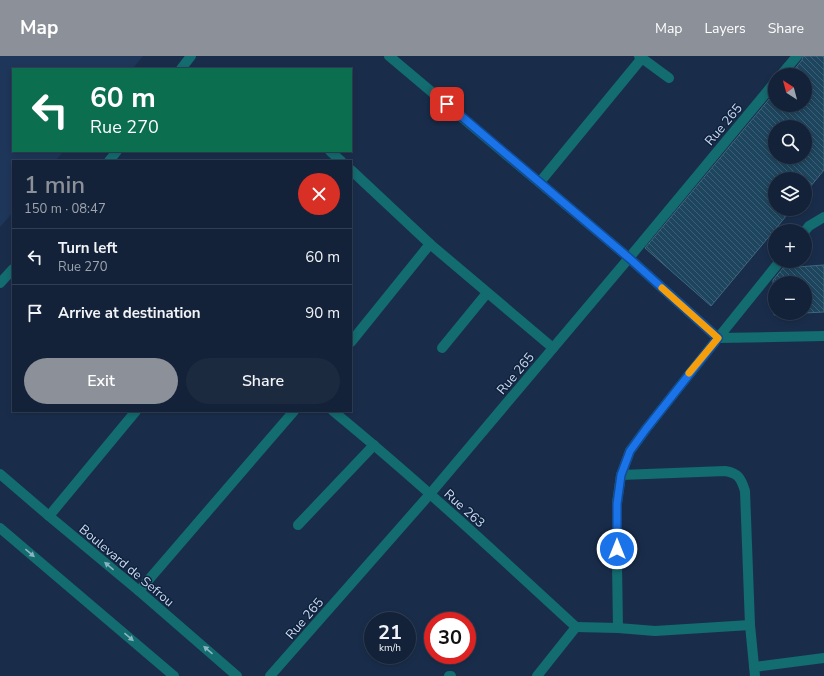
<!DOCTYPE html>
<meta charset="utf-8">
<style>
:root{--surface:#132238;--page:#1c2a40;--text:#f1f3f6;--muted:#9da4ae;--line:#323f53;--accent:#8c9099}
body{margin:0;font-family:"Nunito Sans",sans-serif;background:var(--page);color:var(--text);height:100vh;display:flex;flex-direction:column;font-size:15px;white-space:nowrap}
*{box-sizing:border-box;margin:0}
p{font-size:13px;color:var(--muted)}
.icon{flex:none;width:22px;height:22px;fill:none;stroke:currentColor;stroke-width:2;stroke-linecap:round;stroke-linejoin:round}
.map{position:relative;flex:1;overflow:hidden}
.sheet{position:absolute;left:12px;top:104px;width:340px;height:252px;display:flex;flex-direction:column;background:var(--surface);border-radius:0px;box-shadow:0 2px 6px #0003,0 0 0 1px var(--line)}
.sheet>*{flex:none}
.hud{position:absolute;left:12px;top:12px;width:340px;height:84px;border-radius:0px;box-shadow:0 2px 6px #0003,0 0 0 1px var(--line);background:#0b6e4f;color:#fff;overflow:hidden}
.needle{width:26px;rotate:324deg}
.buttons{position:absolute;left:768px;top:12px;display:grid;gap:8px}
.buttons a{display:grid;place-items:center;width:44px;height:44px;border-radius:50%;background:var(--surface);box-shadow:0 2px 6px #0003,0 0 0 1px var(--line);font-size:20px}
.speed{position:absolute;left:364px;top:556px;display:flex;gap:8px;font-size:20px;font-weight:700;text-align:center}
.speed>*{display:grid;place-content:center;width:52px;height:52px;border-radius:50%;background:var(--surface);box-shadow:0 2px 6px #0003,0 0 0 1px var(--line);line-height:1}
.speed small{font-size:10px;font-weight:400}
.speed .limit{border:6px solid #d22;background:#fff;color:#111}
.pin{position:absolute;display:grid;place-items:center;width:34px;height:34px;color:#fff;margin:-17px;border-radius:8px;box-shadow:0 2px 6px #0006}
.me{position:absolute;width:44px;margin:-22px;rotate:0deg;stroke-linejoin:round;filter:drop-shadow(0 0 3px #0008)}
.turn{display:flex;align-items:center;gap:14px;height:84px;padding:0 12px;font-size:18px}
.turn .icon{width:52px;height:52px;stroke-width:2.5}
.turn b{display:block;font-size:28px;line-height:34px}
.round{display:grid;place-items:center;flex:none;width:42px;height:42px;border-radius:21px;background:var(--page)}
.headline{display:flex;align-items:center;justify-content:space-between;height:68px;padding:0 12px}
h1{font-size:24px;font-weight:600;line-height:30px;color:var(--accent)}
.cta{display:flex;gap:8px;margin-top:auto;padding:8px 12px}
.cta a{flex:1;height:46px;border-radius:24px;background:var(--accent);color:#fff;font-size:16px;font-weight:600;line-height:46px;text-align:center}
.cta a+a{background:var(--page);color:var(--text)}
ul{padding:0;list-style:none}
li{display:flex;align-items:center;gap:12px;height:56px;padding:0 12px;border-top:1px solid var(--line)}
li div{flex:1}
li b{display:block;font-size:15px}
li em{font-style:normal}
header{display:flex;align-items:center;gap:24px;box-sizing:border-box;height:56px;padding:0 20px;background:var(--accent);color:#fff}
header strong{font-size:19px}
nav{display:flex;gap:22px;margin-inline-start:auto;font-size:14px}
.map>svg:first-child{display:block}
.built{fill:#1e365a}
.building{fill:url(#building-back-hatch);stroke:#406781;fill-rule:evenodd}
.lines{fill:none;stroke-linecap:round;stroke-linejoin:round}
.minor{stroke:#136c70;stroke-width:10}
.oneway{fill:#8bb4c1}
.route-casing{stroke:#114b97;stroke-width:10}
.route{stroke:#1a73e8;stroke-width:7}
.slow{stroke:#f59e0b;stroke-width:7}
.labels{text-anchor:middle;stroke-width:3;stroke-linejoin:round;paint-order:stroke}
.street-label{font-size:13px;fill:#ccdaed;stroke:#0f2340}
</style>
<header>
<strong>Map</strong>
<nav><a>Map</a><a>Layers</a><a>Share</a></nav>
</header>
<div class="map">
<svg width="824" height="620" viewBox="0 0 824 620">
<defs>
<pattern id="building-back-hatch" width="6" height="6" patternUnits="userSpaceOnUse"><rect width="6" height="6" fill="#1d455d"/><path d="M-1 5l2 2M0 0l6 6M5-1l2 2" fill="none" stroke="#3d5f75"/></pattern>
</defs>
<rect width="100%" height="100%" fill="#192d4b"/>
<polygon class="built" points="0,0 143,0 132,13 13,13 13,95 64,95 55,105 13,105 13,156 0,171"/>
<g class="building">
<path d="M803,0h21v114l-19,23v-14h-30v30h17l-81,97 -66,-58 130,-156v13h30v-30h-15l12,-15zM775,71h30v30h-30z"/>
<polygon points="824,209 824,256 805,257 805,227 775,227 775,257 805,257 774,259 773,224 783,212"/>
</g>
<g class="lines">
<g class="minor">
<polyline points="389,0 629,202 718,282 824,280"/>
<polyline points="639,0 669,22"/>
<polyline points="181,13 191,0"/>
<polyline points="781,19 797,0"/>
<polyline points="330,95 341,105"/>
<polyline points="109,105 117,95"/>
<polyline points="351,114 430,188 553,292"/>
<polyline points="540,126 642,2"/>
<polyline points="805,175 809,170 824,161"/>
<polyline points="0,227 13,213"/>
<polyline points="351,286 430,188"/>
<polyline points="442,292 487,237"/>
<path d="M333,355c84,69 164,143 243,216"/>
<polyline points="0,418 49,460 139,535 237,620"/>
<path d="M621,419l104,-4c13,2 16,7 20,20l5,134 5,51"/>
<polyline points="49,460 136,355"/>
<polyline points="298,469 374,389"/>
<polyline points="0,472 174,620"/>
<polyline points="139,535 294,355"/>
<polyline points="576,571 618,572 655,575 750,569"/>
<polyline points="618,572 617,508 617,447 621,419 630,395 646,373 718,282 780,205"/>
<polyline points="754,611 824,602"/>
<polyline points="270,620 430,438 629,202 775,26"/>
<polyline points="449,620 451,620"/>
<polyline points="537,620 576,571"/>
</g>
</g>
<defs><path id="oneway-solid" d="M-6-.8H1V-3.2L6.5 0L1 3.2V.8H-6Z"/></defs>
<g class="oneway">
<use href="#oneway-solid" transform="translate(30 497) rotate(40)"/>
<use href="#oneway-solid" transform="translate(109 510) rotate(-140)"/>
<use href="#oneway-solid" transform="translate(129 581) rotate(40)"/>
<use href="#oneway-solid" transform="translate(208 594) rotate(-139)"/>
</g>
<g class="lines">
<defs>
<polyline id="route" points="447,48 629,202 718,282 646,373 630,395 621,419 617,448 617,493"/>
</defs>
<use href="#route" class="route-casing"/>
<use href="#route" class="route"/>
<polyline class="slow" points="662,232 718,282 689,317"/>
</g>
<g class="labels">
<g class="street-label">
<text transform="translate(723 68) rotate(-50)" y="5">Rue 265</text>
<text transform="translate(515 317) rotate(-50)" y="5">Rue 265</text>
<text transform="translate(465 452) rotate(42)" y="5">Rue 263</text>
<text transform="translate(127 509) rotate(40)" y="5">Boulevard de Sefrou</text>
<text transform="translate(304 562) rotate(-49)" y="5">Rue 265</text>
</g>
</g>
</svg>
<div class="buttons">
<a><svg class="needle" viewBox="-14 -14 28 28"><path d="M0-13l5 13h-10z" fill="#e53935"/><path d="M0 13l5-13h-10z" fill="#9da4ae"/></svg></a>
<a><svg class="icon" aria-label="search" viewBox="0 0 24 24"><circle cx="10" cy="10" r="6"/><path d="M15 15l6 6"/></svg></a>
<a><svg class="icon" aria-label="layers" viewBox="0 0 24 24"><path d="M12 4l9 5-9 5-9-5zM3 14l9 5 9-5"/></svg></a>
<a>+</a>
<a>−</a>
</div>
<div class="speed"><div>21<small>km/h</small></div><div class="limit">30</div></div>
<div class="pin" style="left:447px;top:48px;background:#d93025"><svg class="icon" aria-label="arrive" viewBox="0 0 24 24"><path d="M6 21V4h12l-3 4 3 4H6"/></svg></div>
<svg class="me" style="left:617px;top:493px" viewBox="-20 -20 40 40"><circle r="17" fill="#1a73e8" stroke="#fff" stroke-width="3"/><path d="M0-11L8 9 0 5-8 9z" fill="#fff"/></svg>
<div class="hud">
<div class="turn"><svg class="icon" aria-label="left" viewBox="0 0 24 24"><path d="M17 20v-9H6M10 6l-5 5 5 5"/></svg><div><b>60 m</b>Rue 270</div></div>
</div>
<section class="sheet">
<div class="headline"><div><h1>1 min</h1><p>150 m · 08:47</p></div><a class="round" style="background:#d93025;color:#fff"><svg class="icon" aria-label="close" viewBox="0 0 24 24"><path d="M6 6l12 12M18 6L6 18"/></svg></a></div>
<ul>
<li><svg class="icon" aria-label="left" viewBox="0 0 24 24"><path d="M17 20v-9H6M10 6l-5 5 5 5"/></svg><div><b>Turn left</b><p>Rue 270</p></div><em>60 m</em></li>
<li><svg class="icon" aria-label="arrive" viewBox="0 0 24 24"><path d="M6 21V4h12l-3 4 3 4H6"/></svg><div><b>Arrive at destination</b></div><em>90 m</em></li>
</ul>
<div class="cta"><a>Exit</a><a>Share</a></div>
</section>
</div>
